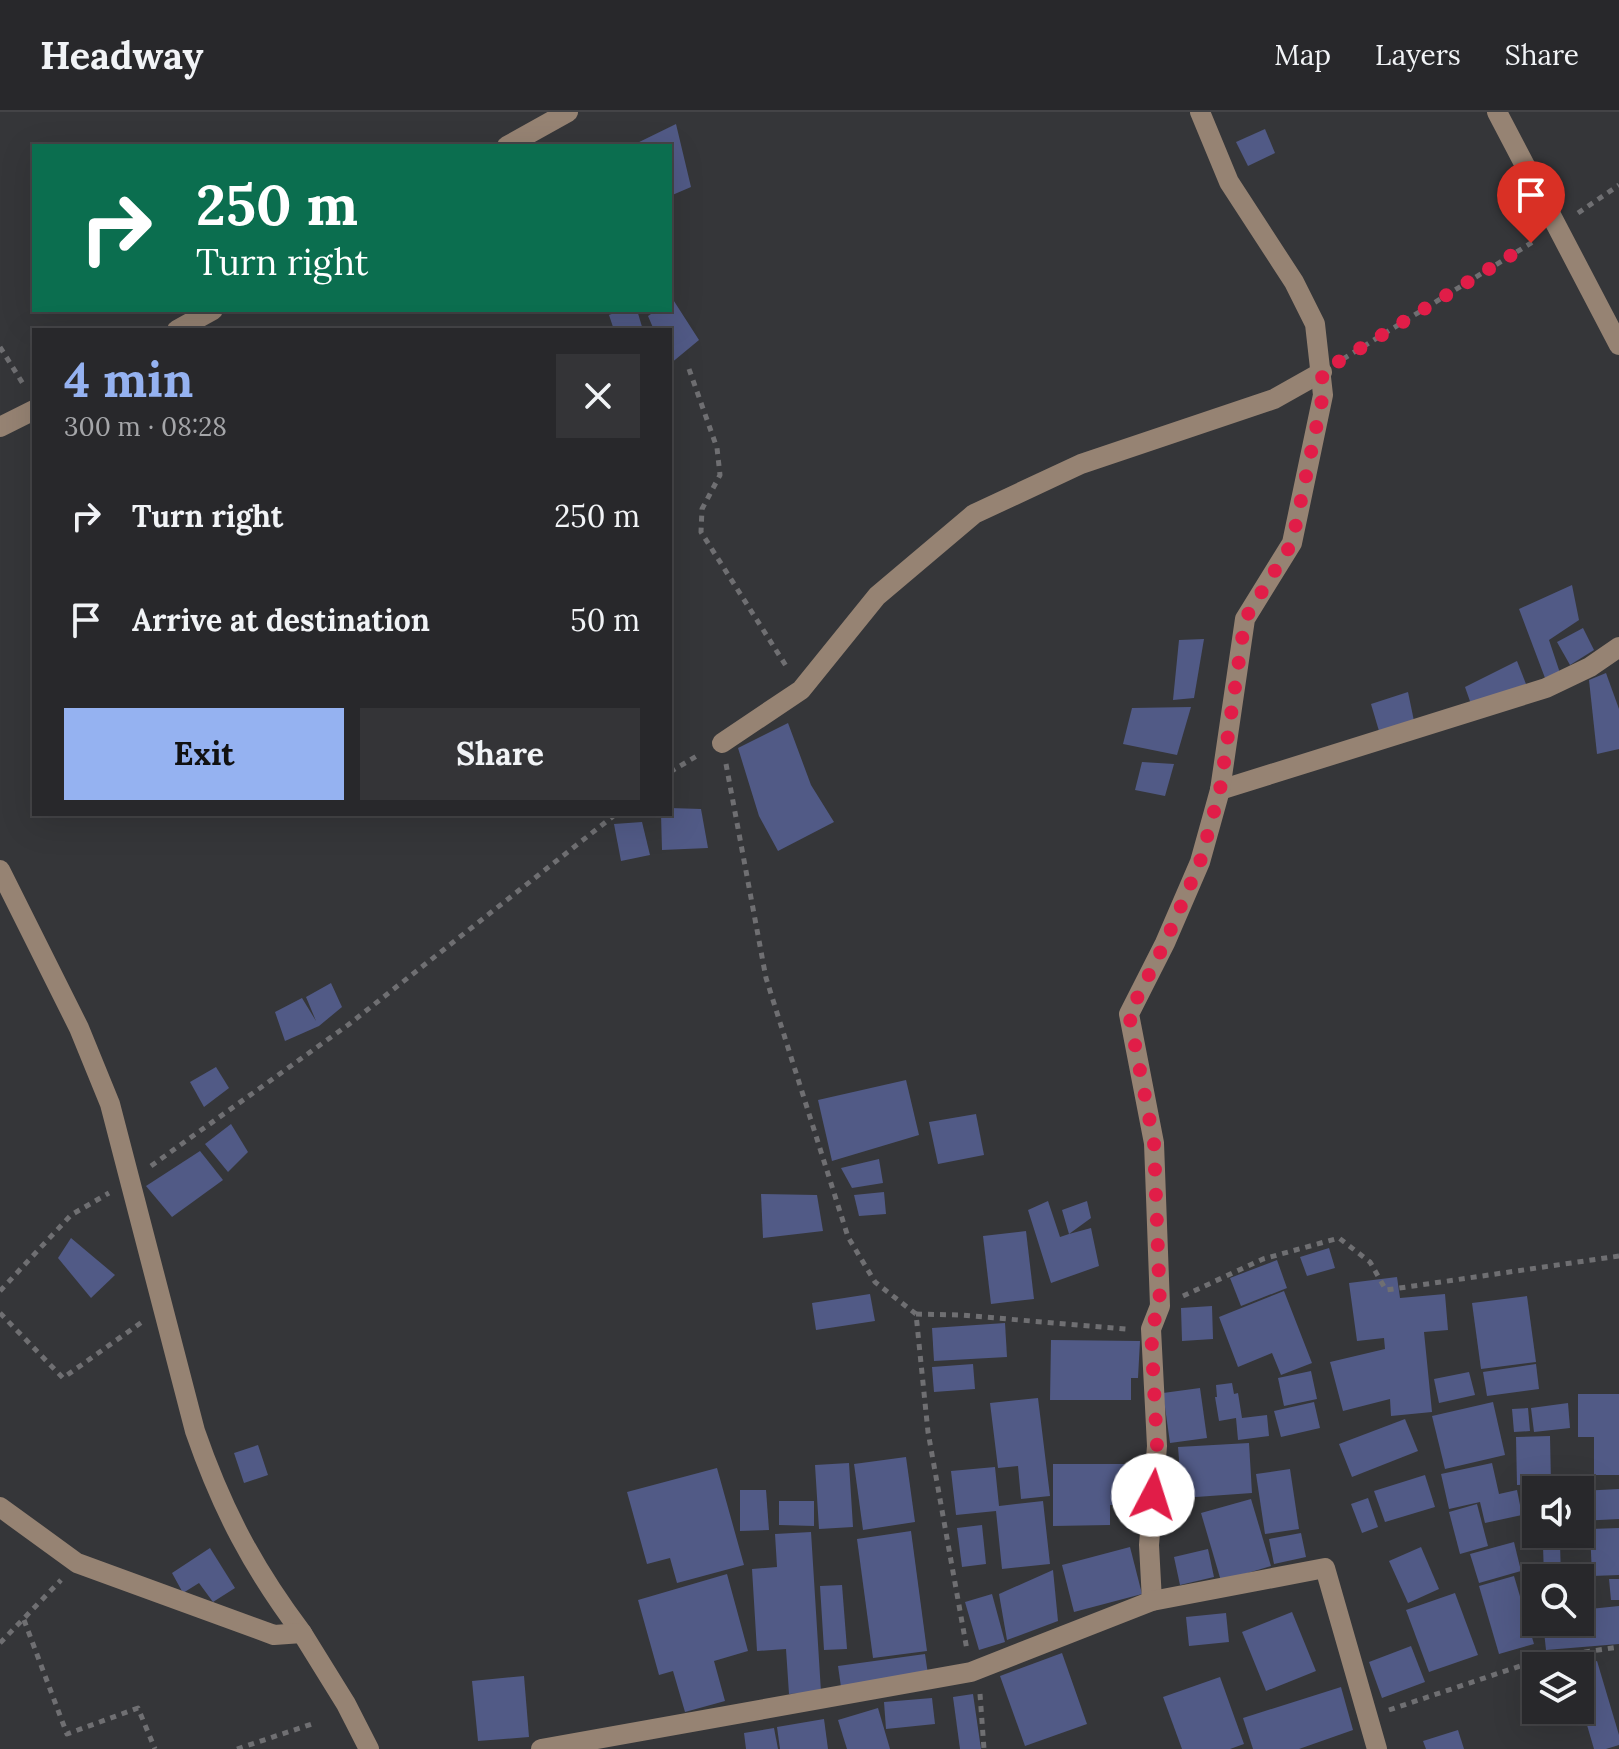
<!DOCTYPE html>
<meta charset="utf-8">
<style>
:root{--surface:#28282b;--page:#343437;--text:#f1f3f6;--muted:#a5a6a9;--line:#444447;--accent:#95b2f1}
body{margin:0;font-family:Lora,serif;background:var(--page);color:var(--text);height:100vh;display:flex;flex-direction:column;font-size:30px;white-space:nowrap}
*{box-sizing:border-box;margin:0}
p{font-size:26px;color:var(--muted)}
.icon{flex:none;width:44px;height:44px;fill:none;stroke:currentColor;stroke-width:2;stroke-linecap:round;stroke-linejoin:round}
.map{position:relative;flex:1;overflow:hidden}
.side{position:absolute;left:32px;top:216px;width:640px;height:488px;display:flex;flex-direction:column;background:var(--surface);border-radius:0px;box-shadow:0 8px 32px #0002,0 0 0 2px var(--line)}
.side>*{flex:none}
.banner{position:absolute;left:32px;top:32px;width:640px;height:168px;border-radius:0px;box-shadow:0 8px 32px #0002,0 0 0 2px var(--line);background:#0b6e4f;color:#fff;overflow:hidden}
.buttons{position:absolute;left:1522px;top:1364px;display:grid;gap:16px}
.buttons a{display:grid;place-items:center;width:72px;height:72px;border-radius:0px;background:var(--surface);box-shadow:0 8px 32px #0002,0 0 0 2px var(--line);font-size:40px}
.pin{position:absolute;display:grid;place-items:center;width:68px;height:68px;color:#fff;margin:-82px -34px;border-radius:50% 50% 50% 0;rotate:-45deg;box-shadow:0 0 8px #0007}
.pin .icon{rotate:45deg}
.me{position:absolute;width:88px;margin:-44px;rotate:5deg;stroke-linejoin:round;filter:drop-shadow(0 0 6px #0008)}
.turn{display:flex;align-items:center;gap:28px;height:168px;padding:0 32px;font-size:36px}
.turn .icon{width:104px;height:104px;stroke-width:2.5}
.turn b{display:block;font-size:56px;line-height:68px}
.round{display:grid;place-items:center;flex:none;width:84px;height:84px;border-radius:0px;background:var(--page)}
.head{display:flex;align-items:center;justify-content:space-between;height:136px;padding:0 32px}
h1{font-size:48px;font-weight:800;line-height:60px;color:var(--accent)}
.cta{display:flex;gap:16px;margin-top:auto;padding:16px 32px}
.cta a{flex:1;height:92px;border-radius:0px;background:var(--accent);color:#111;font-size:32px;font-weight:800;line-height:92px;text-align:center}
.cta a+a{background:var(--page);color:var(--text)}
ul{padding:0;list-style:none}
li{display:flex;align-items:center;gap:24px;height:104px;padding:0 32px}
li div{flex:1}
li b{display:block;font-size:30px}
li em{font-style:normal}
header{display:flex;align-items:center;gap:48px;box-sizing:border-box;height:112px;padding:0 40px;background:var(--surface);border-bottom:2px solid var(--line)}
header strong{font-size:38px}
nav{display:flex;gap:44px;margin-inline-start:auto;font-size:28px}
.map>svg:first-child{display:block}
.building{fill:#515a86}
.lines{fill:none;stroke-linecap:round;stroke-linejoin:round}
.path{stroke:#6f6f72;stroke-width:5;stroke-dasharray:6 6;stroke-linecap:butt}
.minor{stroke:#968373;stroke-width:20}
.route{stroke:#e11d48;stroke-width:14;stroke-dasharray:0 25.2}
</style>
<header>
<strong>Headway</strong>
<nav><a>Map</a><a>Layers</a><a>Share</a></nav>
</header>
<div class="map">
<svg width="1619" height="1637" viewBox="0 0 1619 1637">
<rect width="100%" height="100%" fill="#353639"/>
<g class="building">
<polygon points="676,12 691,75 670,84 670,34 631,34"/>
<polygon points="1265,17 1275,41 1248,54 1236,30"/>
<polygon points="672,186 699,228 670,252 670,218 654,218 648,204 657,198 670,198"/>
<polygon points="622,198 637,198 643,218 614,218 609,203"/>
<polygon points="1572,473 1579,508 1549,528 1560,561 1545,566 1519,497"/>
<polygon points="1583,516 1594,538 1570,553 1557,530"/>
<polygon points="1204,527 1194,586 1173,588 1179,528"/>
<polygon points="1517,549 1526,572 1472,595 1465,575"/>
<polygon points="1606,561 1619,597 1619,637 1597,642 1589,568"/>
<polygon points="1408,580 1414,609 1379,619 1371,592"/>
<polygon points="1191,595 1177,643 1123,632 1132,596"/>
<polygon points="788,611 811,673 834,710 778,739 759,704 738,636"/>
<polygon points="1142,650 1174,652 1165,684 1135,678"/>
<polygon points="670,696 701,697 708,736 662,738 661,702 670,702"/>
<polygon points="642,710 650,743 621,749 614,712"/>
<polygon points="331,871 342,895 319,914 285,929 275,900 302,886 316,909 306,885"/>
<polygon points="216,955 229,976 204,995 190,970"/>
<polygon points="906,968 919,1023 832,1049 818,988"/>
<polygon points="976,1002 984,1043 938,1052 929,1010"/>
<polygon points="231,1012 248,1040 228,1060 205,1032"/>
<polygon points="200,1039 223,1068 172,1105 146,1074"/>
<polygon points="879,1047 883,1071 852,1076 841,1056"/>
<polygon points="884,1080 886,1102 859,1104 854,1083"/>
<polygon points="761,1082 817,1083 823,1119 763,1126"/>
<polygon points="1048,1089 1060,1125 1069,1122 1062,1098 1087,1089 1091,1106 1069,1122 1091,1116 1099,1154 1051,1171 1028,1098"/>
<polygon points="1026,1119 1034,1187 991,1192 983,1124"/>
<polygon points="71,1126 115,1163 91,1186 58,1146"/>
<polygon points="1329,1136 1335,1156 1307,1164 1300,1145"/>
<polygon points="1277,1148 1287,1176 1241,1194 1230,1166"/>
<polygon points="1397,1165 1400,1186 1445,1182 1448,1218 1424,1220 1432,1300 1391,1304 1390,1287 1343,1299 1330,1250 1385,1237 1384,1226 1357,1229 1349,1171"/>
<polygon points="1284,1179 1312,1251 1281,1263 1272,1241 1238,1255 1219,1205"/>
<polygon points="870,1182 875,1209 816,1218 812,1191"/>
<polygon points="1527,1184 1536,1250 1481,1257 1472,1191"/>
<polygon points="1212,1194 1213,1227 1182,1229 1181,1196"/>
<polygon points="1005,1211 1007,1245 934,1249 932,1216"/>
<polygon points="1051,1228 1140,1229 1138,1266 1131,1266 1131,1288 1050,1288"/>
<polygon points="973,1252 975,1277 934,1280 932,1255"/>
<polygon points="1536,1252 1539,1277 1487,1284 1483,1260"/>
<polygon points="1311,1259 1317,1287 1284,1294 1278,1266"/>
<polygon points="1469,1260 1475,1283 1439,1291 1434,1267"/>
<polygon points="1232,1271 1234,1282 1238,1281 1242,1306 1267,1303 1269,1324 1238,1328 1236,1306 1219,1309 1215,1285 1217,1285 1216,1273"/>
<polygon points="1200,1276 1207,1326 1170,1331 1163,1281"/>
<polygon points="1578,1282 1619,1282 1619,1363 1594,1363 1594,1325 1578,1325"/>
<polygon points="1038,1286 1050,1384 1021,1387 1018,1354 998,1356 990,1291"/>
<polygon points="1314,1290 1320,1316 1281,1325 1274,1299"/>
<polygon points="1493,1290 1505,1343 1445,1357 1432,1304"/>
<polygon points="1568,1291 1570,1316 1534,1320 1531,1296"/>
<polygon points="1528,1296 1530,1319 1514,1320 1512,1297"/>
<polygon points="1405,1307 1418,1339 1352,1365 1339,1332"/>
<polygon points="1550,1324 1551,1372 1517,1373 1516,1325"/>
<polygon points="1249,1331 1252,1381 1182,1386 1178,1335"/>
<polygon points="258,1333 268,1363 244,1371 234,1341"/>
<polygon points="906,1345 915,1410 863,1418 854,1352"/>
<polygon points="849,1351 853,1415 819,1417 815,1353"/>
<polygon points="1492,1351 1499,1382 1517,1378 1522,1403 1485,1411 1480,1390 1449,1397 1441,1362"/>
<polygon points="1053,1352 1130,1352 1130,1393 1110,1393 1110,1413 1053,1414"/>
<polygon points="995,1355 999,1394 1043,1389 1050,1452 1002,1457 996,1399 956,1403 951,1359"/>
<polygon points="717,1356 744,1453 677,1471 670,1446 647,1452 627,1380"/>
<polygon points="1290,1357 1299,1417 1265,1422 1256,1362"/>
<polygon points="1425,1363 1435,1395 1385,1410 1374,1379"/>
<polygon points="1619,1377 1619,1407 1580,1409 1580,1379"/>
<polygon points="740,1378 766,1378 769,1418 740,1419"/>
<polygon points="1368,1386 1378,1415 1362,1421 1351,1392"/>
<polygon points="1251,1387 1271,1454 1221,1469 1201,1401"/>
<polygon points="779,1389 814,1389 814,1414 779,1413"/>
<polygon points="1477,1392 1488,1434 1460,1442 1449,1400"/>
<polygon points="982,1413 986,1452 962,1455 957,1416"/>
<polygon points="1619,1416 1619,1463 1592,1464 1590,1417"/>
<polygon points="911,1419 927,1539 873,1546 857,1427"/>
<polygon points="811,1420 821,1580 789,1582 786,1537 757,1539 752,1457 777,1455 775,1422"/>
<polygon points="1301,1421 1306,1445 1274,1452 1269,1427"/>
<polygon points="1514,1430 1521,1459 1479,1471 1470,1442"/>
<polygon points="1560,1433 1561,1465 1544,1465 1543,1434"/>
<polygon points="1130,1435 1142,1482 1074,1500 1062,1453"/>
<polygon points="1421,1435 1439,1477 1408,1491 1389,1449"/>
<polygon points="210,1436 235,1476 213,1490 199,1471 183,1481 172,1461"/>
<polygon points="1208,1437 1214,1465 1180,1473 1174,1445"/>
<polygon points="1053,1458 1058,1509 1007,1528 999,1482"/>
<polygon points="727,1462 748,1539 714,1549 725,1589 685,1600 673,1559 659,1563 638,1488"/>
<polygon points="1514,1464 1534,1532 1499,1542 1479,1474"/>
<polygon points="1609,1467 1619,1467 1619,1488 1611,1488"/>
<polygon points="842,1473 847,1537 824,1538 820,1474"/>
<polygon points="1455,1481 1478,1543 1429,1560 1406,1498"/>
<polygon points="992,1482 1005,1530 979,1538 965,1490"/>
<polygon points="1619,1494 1619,1532 1546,1538 1543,1510 1580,1510 1580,1498"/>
<polygon points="1292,1500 1316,1559 1266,1579 1242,1520"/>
<polygon points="1226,1501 1229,1530 1189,1534 1186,1505"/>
<polygon points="1411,1534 1425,1570 1382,1586 1369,1550"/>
<polygon points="1062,1541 1087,1612 1025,1634 1000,1564"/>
<polygon points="925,1542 929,1569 842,1582 838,1554"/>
<polygon points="1597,1549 1619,1623 1619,1633 1606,1637 1594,1637 1580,1589 1580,1554"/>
<polygon points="524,1564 529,1625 478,1629 472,1569"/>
<polygon points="1220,1565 1244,1632 1230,1637 1182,1637 1163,1585"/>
<polygon points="1341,1575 1353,1618 1299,1637 1253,1637 1243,1606"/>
<polygon points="973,1582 981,1637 960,1637 953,1585"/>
<polygon points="932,1586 935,1612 886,1617 884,1590"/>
<polygon points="878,1596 890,1637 847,1637 838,1608"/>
<polygon points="824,1607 828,1637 780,1637 777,1615"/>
<polygon points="774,1616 778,1637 746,1637 744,1621"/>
<polygon points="1458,1618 1464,1637 1426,1637 1423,1629"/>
</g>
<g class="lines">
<g class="path">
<polyline points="1578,101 1619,73"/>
<polyline points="0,235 25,275"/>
<polyline points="1343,247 1536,128"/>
<polyline points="689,257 717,336 720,363 702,397 701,420 788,557"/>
<polyline points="726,652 766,866 848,1125 875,1170 916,1202 928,1320 967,1538"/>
<polyline points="670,660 700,642"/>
<polyline points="151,1054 348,913 616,702"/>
<polyline points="0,1179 71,1103 109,1081"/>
<polyline points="1183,1184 1263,1147 1339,1126 1370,1150 1386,1178 1619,1144"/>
<polyline points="0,1201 63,1266 142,1210"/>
<polyline points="916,1202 960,1203 1126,1217"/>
<polyline points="24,1508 67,1622 138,1596 155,1637"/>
<polyline points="0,1531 61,1468"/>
<polyline points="980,1582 984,1637"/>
<polyline points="1389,1598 1544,1546 1619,1535"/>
<polyline points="237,1637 312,1612"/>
</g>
<g class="minor">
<polyline points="1497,0 1619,233"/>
<polyline points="507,34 568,0"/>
<polyline points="177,218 213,198"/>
<polyline points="0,315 34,298"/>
<polyline points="722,631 801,578 877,484 974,402 1081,352 1274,287 1322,260"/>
<polyline points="1220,678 1546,576 1590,555 1619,535"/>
<path d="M0,758l79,158 31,76 85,327c27,78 58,137 107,202"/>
<polyline points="0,1395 77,1451 274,1523 302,1521 346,1592 369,1637"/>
<polyline points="1152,1489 1149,1433 1157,1334 1151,1217 1160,1194 1154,1031 1129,902 1165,831 1200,750 1220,678 1245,507 1292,431 1323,283 1315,212 1294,170 1229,70 1200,0"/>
<polyline points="541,1637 971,1560 1152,1489 1325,1456 1377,1637"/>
</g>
</g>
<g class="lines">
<polyline class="route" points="1153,1383 1157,1334 1151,1217 1160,1194 1154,1031 1129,902 1165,831 1200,750 1220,678 1245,507 1292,431 1323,283 1322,260 1531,131"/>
</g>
</svg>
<div class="buttons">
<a><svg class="icon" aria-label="sound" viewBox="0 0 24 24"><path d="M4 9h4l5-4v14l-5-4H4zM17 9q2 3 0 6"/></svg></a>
<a><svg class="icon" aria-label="search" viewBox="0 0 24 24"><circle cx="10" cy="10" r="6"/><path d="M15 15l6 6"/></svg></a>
<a><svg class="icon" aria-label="layers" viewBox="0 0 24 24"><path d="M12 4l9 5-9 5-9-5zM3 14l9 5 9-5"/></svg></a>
</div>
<div class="pin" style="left:1531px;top:131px;background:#d93025"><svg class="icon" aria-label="arrive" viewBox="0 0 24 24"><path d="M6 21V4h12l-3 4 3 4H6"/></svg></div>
<svg class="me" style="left:1153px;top:1383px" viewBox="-20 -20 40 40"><circle r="19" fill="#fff"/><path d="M0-13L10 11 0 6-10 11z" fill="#e11d48"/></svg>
<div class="banner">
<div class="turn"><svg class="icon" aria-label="right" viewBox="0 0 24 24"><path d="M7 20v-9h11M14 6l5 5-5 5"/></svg><div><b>250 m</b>Turn right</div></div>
</div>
<section class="side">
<div class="head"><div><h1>4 min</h1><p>300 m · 08:28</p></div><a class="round"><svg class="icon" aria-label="close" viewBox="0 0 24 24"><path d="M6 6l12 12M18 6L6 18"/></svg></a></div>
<ul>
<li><svg class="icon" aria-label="right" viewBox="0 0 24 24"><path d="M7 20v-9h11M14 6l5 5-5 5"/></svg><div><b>Turn right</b></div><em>250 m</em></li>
<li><svg class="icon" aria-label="arrive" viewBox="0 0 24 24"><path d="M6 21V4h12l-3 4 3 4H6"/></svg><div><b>Arrive at destination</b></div><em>50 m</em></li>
</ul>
<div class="cta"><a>Exit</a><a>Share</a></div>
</section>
</div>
